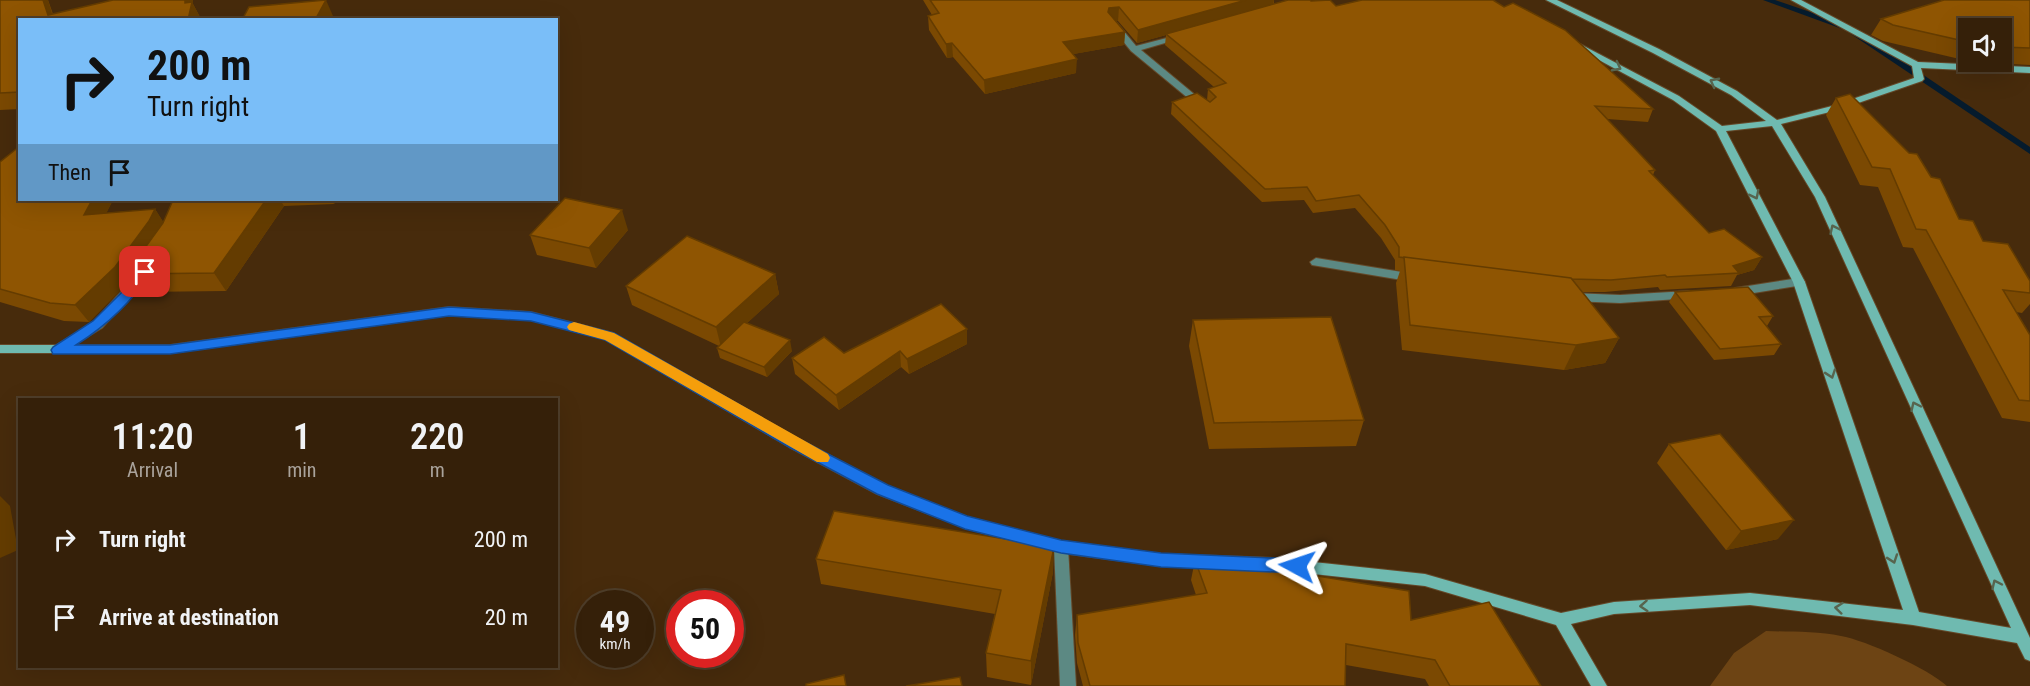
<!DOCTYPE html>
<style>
:root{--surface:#352009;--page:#3d2812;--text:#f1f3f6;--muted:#aaa39c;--line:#4f3e2a}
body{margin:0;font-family:"Roboto Condensed",sans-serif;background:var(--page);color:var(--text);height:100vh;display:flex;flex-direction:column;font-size:22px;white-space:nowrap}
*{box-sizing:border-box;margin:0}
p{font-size:20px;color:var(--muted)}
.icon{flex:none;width:33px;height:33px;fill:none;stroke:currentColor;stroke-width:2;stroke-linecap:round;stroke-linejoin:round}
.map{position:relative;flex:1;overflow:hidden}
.panel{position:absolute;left:18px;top:398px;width:540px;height:270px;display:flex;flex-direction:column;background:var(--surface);border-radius:0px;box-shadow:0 6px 24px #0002,0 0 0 2px var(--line)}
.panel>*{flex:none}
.banner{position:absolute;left:18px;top:18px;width:540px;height:183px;border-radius:0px;box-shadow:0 6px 24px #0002,0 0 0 2px var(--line);background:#7abef8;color:#111;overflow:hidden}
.buttons{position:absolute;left:1958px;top:18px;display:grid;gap:12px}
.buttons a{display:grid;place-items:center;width:54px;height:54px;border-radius:0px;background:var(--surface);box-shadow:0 6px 24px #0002,0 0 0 2px var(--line);font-size:30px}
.speed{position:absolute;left:576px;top:590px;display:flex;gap:12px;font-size:30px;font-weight:700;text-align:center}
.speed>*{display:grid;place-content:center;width:78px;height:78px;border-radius:50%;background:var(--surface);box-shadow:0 6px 24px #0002,0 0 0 2px var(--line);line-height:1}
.speed small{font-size:15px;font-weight:400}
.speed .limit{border:9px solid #d22;background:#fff;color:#111}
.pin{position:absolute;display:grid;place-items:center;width:51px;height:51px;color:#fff;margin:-26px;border-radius:12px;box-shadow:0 3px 9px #0006}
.me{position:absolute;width:66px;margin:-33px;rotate:275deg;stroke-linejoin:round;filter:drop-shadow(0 0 4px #0008)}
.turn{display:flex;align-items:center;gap:21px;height:126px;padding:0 30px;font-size:27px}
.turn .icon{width:78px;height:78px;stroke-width:2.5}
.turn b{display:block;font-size:42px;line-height:51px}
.then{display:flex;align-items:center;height:57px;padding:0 30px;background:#0003;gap:12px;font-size:22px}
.eta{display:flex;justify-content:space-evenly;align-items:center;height:102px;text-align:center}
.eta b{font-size:36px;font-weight:600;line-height:42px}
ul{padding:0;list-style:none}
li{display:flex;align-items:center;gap:18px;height:78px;padding:0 30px}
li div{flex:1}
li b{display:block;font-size:22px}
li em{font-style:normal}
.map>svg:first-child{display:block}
.green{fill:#6d4414}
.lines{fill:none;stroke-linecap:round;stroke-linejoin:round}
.stream{fill:#051b2d;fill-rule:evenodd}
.street-casing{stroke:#644829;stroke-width:2}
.secondary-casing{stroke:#644829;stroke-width:2}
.street{fill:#5c8983;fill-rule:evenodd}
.secondary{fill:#6fbab0;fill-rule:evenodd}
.wall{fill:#7b4902}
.shaded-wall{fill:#643c01}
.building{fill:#8f5502;stroke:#643c01;stroke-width:1.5}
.oneway{stroke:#57644e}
.route{fill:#1a73e8;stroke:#114b97;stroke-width:1.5}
.slow{fill:#f59e0b}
</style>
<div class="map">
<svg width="2030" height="686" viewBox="0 0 2030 686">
<rect width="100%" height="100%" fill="#472b0c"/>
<path class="green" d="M1766,631c24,1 51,0 75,5 24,4 88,33 106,50h-237l24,-33z"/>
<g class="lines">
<polygon class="stream" points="1763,0 1775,0 1851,26 2030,147 2030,154 1845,30"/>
<defs>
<g id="street">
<polygon points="1114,22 1117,23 1136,46 1182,34 1182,38 1141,50 1206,104 1206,108 1200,108 1131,51 1110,25"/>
<polygon points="1316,258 1414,274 1420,278 1414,282 1312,265 1310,262"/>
<polygon points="143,270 147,271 149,274 147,277 102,328 61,353 53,353 51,350 53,347 94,322 139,271"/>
<polygon points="1799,278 1803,279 1805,282 1803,285 1735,296 1729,292 1735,288"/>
<polygon points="1688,291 1692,292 1694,295 1692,298 1620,303 1571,301 1565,297 1571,293 1620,295"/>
<polygon points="1061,541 1066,543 1068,547 1076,686 1060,686 1054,547 1056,543"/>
</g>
<path id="secondary" d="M1546,0h11l102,49 78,42 40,29 55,-14 82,-28 -2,-12 -121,-66h10l117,62 112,5v6l-109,-5 3,11 -2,2 -84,29 -57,14 44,73 205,441v23l-5,-2 -8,-16 -104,-18 -163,-20 -136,9 -43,10 36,62h-16l-35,-61 -131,-39 -149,-16 -115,-4 -100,-13 -96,-25 -88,-34 -88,-47 -184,-108 -74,-19 -82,-5 -279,38h-170v-8h170l279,-38 82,5 82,21 186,106 88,47 80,31 94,24 100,13 115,4 149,16 136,39 53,-11 136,-9 153,17 -110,-328 -77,-151 -43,-31 -100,-54 4,-3 3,1 99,52 43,30 44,-5 -35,-26 -78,-42zM1772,126l43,71 196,431 -92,-16 -114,-330 -79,-151z"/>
</defs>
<use href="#street" class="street-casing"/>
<use href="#secondary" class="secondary-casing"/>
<use href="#street" class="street"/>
<use href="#secondary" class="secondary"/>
</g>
<g class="wall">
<polygon points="0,0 48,0 53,14 113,0 193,0 193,4 200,17 20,20 20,109 0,110"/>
<polygon points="923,0 1274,0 1274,4 1311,1 1336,6 1653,109 1648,122 1607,119 1655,170 1653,175 1709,233 1762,257 1754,270 1737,275 1731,286 1660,290 1658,287 1605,292 1582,292 1619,338 1605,363 1564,370 1402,350 1396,283 1400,271 1395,270 1395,260 1381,238 1355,208 1313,213 1304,200 1262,202 1171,114 1172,102 1207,100 1208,89 1214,87 1165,45 1166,35 1137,43 1118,21 1116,21 1125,32 1124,45 1073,54 1076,73 985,94 953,57 947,58 929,30 928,16 932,15"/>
<polygon points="2030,0 2030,65 1970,62 2001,62 2001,28 1968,28 1968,61 1883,41 1871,35 1881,19"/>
<polygon points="1836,98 1931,177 1959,219 1983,241 2030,281 2030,304 2022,313 2016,312 2030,335 2030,422 2002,418 1913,248 1903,247 1878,187 1860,185 1826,115"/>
<polygon points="0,162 113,200 106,213 155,209 163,222 173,200 337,200 334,204 284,206 226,291 139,292 130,280 89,322 64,321 0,302"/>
<polygon points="628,230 596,268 537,255 530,235"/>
<polygon points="775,274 779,294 747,323 792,351 767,377 720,358 717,348 719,346 632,305 626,286"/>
<polygon points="1675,292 1773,316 1767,326 1781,344 1774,355 1714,360 1669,302"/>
<polygon points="1193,320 1364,420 1356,446 1209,449 1189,346"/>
<polygon points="967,344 909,374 901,367 839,410 795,374 792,358 844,353"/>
<polygon points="1669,444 1778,539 1726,550 1657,463"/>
<polygon points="816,559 1053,572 1031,685 987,677 986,653 995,614 821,584"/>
<polygon points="1195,560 1411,620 1541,686 1429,686 1425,679 1346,665 1345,686 1083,686 1077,663 1075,635 1077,615 1196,595 1191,580"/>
</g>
<g class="shaded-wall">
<polygon points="43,0 48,0 54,20 48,15"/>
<polygon points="185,0 193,0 193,4 200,17 200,20 188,20"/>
<polygon points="326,0 333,16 332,20 315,20"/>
<polygon points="1246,0 1274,0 1273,5 1166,34 1166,35 1137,43 1138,30"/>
<polygon points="1119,7 1118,21 1108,22 1108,12 1109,8"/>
<polygon points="1125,32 1124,45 1063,56 1063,42"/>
<polygon points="952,43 953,57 947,58 946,44"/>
<polygon points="1077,59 1076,73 985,94 984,80"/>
<polygon points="92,200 113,200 97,232 84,215"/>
<polygon points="266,200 280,200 284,206 226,291 214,273"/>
<polygon points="332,200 337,200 334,204"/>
<polygon points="155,209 166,226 126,274 130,280 127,284 89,322 75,305"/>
<polygon points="622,210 628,230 596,268 589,248"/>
<polygon points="1762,257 1754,270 1737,275 1739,273 1733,266"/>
<polygon points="775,274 779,294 721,347 716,327"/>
<polygon points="967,329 967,344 909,374 907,359"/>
<polygon points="1619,338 1605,363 1564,370 1576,345"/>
<polygon points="790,340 792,351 767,377 764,367"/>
<polygon points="900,351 901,367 839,410 836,395"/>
<polygon points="0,496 10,506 18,550 0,558"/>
<polygon points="1794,520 1778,539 1726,550 1741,531"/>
<polygon points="1054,547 1053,572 1031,685 1031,661"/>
</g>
<g class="building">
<polygon points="0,0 43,0 48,15 113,0 185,0 185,3 192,2 188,20 20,20 20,92 0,93"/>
<polygon points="326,0 315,20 242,20 249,7"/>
<polygon points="930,0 1246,0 1138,30 1119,7 1109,8 1108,12 1125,32 1063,42 1077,59 984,80 952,43 946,44 928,16 939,13"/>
<polygon points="1288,0 1310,0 1311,1 1330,0 1336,6 1362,0 1493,0 1504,7 1513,3 1565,30 1653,109 1595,106 1655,170 1649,171 1709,233 1724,229 1762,257 1733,266 1739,273 1667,277 1665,275 1611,280 1571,279 1399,257 1399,247 1385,225 1359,195 1316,201 1307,187 1265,189 1172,102 1197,93 1210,102 1216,97 1208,89 1226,83 1166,34"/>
<polygon points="1944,0 2030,0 2030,48 2001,47 2001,28 1968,28 1968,42 1893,25 1881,19"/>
<polygon points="1850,94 1909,153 1917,154 1931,177 1940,179 1959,219 1973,221 1983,241 2008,244 2030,281 2030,293 2003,290 2030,335 2030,401 2019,400 1926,230 1916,229 1890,169 1872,167 1836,98"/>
<polygon points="20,146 20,200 92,200 84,215 155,209 149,221 115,267 75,305 50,303 0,289 0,162"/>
<polygon points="565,198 622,210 589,248 530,235"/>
<polygon points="173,200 266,200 214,273 126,274 163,223"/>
<polygon points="687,236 775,274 716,327 626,286"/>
<polygon points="1404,257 1571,278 1619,338 1576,345 1410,325"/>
<polygon points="1748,287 1773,316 1759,317 1781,344 1720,349 1675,292"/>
<polygon points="941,304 967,329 907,359 900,351 836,395 792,358 824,337 844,353"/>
<polygon points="1331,317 1364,420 1214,423 1193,320"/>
<polygon points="744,322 790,340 764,367 717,348"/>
<polygon points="1720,434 1794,520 1741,531 1669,444"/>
<polygon points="834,511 1054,547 1031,661 986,653 1001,590 816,559"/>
<polygon points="1195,560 1268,568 1409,591 1411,620 1489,602 1541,686 1450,686 1435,660 1346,644 1345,686 1090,686 1078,643 1077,615 1207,593"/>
<polygon points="844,675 846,686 806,686 806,684"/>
<polygon points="960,677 962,686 906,686"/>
</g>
<defs><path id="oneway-chevron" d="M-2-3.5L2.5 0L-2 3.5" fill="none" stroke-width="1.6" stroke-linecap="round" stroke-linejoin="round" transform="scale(1.5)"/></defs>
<g class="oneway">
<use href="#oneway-chevron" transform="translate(1617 67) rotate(28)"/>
<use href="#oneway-chevron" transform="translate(1714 82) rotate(-152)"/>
<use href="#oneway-chevron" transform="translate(1755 195) rotate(63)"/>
<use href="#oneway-chevron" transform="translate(1834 229) rotate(-115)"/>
<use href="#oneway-chevron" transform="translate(1831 374) rotate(71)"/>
<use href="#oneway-chevron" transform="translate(1915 406) rotate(-115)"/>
<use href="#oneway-chevron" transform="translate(1893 559) rotate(71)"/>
<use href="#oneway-chevron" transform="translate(1996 584) rotate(-115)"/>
<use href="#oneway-chevron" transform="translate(1644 606) rotate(176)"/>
<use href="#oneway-chevron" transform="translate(1839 608) rotate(-174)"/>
</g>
<path class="route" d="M145,268l6,4c-19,30 -45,54 -75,73h94l279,-38 82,5 83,21 185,106 89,46 79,31 94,24 100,13 136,6 6,2 2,5 -2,5 -6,2 -136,-6 -100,-14 -96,-24 -88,-35 -88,-47 -184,-107 -74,-19 -82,-5 -279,38h-117l-2,-4 2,-3 40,-26 36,-36 11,-16z"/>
<polygon class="slow" points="574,322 614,333 828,454 830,458 828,462 817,462 605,340 569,330 567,327 569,324"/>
</svg>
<div class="buttons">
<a><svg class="icon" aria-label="sound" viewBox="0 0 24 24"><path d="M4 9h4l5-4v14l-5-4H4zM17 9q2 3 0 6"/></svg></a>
</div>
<div class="speed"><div>49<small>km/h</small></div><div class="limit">50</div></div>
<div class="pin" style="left:145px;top:272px;background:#d93025"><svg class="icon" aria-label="arrive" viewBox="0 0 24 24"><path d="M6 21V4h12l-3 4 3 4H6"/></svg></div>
<svg class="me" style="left:1297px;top:566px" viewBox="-20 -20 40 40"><path d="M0-17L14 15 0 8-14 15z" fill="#1a73e8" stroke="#fff" stroke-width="4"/></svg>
<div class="banner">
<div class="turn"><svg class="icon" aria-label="right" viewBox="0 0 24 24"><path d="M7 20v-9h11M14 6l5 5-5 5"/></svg><div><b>200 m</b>Turn right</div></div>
<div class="then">Then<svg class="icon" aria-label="arrive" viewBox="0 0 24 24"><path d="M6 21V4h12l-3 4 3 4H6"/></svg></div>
</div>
<section class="panel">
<div class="eta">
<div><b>11:20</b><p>Arrival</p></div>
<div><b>1</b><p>min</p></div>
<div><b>220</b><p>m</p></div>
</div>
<ul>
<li><svg class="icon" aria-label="right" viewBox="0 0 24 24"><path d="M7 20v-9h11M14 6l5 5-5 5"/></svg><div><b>Turn right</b></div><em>200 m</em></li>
<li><svg class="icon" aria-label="arrive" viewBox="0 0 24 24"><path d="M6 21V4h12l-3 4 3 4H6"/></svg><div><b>Arrive at destination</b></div><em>20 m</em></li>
</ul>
</section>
</div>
